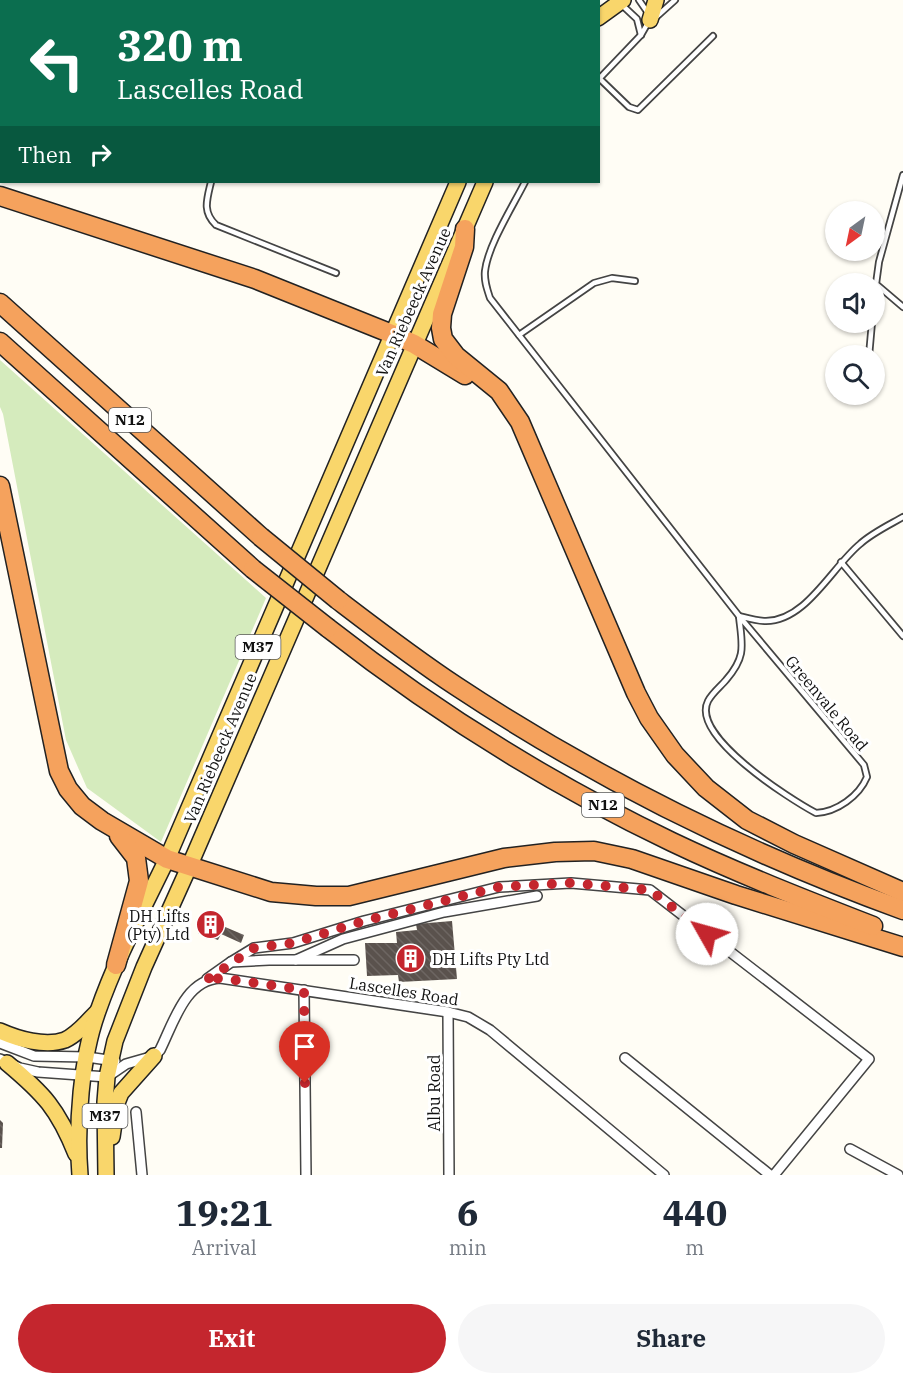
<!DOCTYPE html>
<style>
:root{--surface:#fff;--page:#f6f6f7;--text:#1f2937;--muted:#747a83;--accent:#c4262e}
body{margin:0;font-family:"IBM Plex Serif",serif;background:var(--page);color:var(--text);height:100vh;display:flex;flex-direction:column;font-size:22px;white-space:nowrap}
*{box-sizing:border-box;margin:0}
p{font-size:20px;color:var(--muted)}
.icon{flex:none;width:33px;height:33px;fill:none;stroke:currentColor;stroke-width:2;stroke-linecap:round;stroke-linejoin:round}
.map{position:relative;height:1175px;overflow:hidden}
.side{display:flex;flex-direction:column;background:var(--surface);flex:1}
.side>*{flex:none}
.top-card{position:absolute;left:0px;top:0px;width:600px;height:183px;box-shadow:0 2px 4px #0004;background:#0b6e4f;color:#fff;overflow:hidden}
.needle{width:39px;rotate:213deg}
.buttons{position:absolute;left:825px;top:201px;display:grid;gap:12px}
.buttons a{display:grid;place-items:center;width:60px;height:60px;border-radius:50%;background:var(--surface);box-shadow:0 2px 4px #0004;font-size:30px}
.pin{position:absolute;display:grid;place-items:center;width:51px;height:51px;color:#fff;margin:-62px -26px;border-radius:50% 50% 50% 0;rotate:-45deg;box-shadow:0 0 6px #0007}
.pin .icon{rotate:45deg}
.me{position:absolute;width:66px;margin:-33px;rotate:308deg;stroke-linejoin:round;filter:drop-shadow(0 0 4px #0008)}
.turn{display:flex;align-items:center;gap:21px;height:126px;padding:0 18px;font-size:27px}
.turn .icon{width:78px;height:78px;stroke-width:2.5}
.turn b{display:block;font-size:42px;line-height:51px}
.then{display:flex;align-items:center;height:57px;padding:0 18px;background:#0003;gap:12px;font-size:22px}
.eta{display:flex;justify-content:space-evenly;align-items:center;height:102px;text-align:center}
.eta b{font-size:36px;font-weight:700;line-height:42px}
.cta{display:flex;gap:12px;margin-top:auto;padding:12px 18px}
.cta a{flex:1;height:69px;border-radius:36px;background:var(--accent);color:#fff;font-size:24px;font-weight:700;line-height:69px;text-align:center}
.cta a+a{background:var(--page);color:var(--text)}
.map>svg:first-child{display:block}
.grass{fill:#d5ebbd}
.building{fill:url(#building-back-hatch)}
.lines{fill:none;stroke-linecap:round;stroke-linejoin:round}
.service-casing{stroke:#444;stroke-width:8}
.minor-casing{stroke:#444;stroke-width:12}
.primary-casing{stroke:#222;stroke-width:18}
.motorway-casing{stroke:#222;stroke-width:21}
.service{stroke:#fff;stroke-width:4.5}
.minor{stroke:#fff;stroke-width:9}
.primary{stroke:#f9d66b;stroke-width:15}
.motorway{stroke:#f5a25d;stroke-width:18}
.motorway-bridge-casing{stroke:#222;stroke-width:21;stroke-linecap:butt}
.motorway-bridge{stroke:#f5a25d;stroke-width:18}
.route{stroke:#c4262e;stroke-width:10;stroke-dasharray:0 18}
.labels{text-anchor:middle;stroke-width:6;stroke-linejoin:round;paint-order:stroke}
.shield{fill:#fff;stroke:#585858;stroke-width:1.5}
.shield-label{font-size:15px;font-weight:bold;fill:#111}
.street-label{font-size:16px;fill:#111;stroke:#fff}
.poi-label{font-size:16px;fill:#111;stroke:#fff;text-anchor:end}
</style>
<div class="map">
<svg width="903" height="1175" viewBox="0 0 903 1175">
<defs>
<pattern id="building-back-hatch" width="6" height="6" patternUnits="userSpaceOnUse" patternTransform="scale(1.5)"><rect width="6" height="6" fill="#5a524d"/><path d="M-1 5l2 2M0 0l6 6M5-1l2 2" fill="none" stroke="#6d6662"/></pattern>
</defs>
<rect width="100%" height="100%" fill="#fffdf5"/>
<polygon class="grass" points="0,360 266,598 161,842 87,788 66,740 3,414 0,407"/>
<g class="building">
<polygon points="204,918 244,935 241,943 221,934 218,940 198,933"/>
<polygon points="452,921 457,979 399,982 398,975 367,976 365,943 397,943 396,932 417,930 416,924"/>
<polygon points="0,1120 3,1123 2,1148 0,1148"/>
</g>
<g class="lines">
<defs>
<g id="service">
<polyline points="59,0 61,2"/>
<polyline points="264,0 265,2"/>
<polyline points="639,0 648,13"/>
<polyline points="47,2 47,0"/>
<polyline points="279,2 281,0"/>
<polyline points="417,2 420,0"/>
<polyline points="504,2 505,0"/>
<polyline points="622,5 637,19 641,35"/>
<polyline points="655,18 675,0"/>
<polyline points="600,79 629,107 638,110 713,36"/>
<polyline points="598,80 641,35 649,21"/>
<polyline points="903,175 879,262 876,284 903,307"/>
<path d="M211,182c-4,17 -9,30 5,43l120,48"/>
<path d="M525,182c-12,24 -37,63 -40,89 -1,10 2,18 5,27l249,318 125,149 3,12c-8,19 -30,35 -51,36 -26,-14 -126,-77 -108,-112 4,-8 13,-15 18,-21 21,-24 16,-35 13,-64"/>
<polyline points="874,301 876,284"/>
<polyline points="519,335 594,283 612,278 635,281"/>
<polyline points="869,356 872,322"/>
<polyline points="841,562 903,636"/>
<path d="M739,616c8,2 18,5 27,5 40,0 66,-54 94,-77 12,-11 29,-19 43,-27"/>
</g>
<g id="minor">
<polyline points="296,960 343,939 444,912 537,896"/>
<polyline points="231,962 254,948 293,943 364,921 499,887 571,883 650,890 869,1059 774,1175"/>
<polyline points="207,979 231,962 269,960 354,960"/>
<polyline points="304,990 306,1175"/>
<polyline points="448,1012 449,1175"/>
<polyline points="0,1043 34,1056 87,1057 115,1061"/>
<polyline points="625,1058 770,1175"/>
<path d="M0,1059l20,9 18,4 69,5 19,-13 28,-8 6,-6c14,-28 25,-70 60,-72l228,34 20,5 22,13 174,145"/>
<polyline points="136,1112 142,1175"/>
<polyline points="850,1149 898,1175"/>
</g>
<g id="primary">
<polyline points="576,2 578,0"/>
<polyline points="598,18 623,0"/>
<polyline points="650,20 656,0"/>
<path d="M0,1031c18,8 45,16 65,9 13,-6 23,-19 32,-28"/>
<path d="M7,1063c37,31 51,46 69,91"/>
<polyline points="112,1137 117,1103 121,1093 154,1056"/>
<path d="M80,1175c-4,-49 1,-118 18,-164 18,-52 45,-102 69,-152l291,-677"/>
<polyline points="106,1175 105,1102 107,1077 115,1041 144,967 189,867 485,182"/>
</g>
<g id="motorway">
<polyline points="0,196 255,279 392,334 414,344 465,375"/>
<polyline points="465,229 464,247 442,314 441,328 443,339 456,356 499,391 520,422 636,693 649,718 675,755 706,788 747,820 794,844 903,892"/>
<polyline points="0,303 261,537"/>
<polyline points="0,342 253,569"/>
<polyline points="0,486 59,771 68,789 82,806 102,821 167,859 271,892 316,896 349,896 504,858 555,852 594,851 632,859 736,895 903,947"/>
<path d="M338,600c38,29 77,59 118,86 139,92 290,167 447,224"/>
<path d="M328,628c106,83 223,156 344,214 65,31 134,58 201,84"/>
<polyline points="116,965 139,881 136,858 119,836"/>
</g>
</defs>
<use href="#service" class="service-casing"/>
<use href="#minor" class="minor-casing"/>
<use href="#primary" class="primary-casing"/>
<use href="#motorway" class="motorway-casing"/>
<use href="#service" class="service"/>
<use href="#minor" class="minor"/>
<use href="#primary" class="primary"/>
<use href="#motorway" class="motorway"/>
<defs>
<g id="motorway-bridge">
<polyline points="261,537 338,600"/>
<polyline points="253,569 328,628"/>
</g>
</defs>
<use href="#motorway-bridge" class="motorway-bridge-casing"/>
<use href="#motorway-bridge" class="motorway-bridge"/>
</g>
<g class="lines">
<polyline class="route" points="305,1083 304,990 220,978 205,981 254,948 293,943 364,921 499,887 571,883 650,890 707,934"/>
</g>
<defs>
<symbol id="building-disc" viewBox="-11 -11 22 22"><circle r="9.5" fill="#c4262e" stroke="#fff"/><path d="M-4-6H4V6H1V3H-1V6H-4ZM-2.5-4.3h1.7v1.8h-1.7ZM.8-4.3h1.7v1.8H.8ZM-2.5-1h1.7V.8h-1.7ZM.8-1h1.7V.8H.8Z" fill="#fff"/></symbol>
</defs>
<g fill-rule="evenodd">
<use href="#building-disc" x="194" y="908" width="33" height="33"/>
<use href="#building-disc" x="394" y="942" width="33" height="33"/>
</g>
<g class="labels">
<g class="shield">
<rect x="109" y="408" width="42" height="24" rx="4.5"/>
<rect x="235.5" y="635" width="45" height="24" rx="4.5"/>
<rect x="582" y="793" width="42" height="24" rx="4.5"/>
<rect x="82.5" y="1104" width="45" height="24" rx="4.5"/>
</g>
<g class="shield-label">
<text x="130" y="425">N12</text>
<text x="258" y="652">M37</text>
<text x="603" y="810">N12</text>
<text x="105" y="1121">M37</text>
</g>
<g class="street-label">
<text transform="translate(413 302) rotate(-66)" y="6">Van Riebeeck Avenue</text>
<text transform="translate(827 703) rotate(50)" y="6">Greenvale Road</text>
<text transform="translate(220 748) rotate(-67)" y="6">Van Riebeeck Avenue</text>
<text transform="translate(404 991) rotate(9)" y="6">Lascelles Road</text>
<text transform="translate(434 1093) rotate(-90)" y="6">Albu Road</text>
</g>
<g class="poi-label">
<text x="190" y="922">DH Lifts<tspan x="190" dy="18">(Pty) Ltd</tspan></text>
<text x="432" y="965" text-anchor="start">DH Lifts Pty Ltd</text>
</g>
</g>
</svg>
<div class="buttons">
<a><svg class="needle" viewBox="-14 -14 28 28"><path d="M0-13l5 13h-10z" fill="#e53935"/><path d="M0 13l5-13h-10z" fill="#747a83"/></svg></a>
<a><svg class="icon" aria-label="sound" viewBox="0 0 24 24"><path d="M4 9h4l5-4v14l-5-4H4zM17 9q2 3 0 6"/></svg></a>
<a><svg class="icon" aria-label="search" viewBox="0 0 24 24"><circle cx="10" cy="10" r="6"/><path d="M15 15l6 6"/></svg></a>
</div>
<div class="pin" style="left:305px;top:1083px;background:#d93025"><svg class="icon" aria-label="arrive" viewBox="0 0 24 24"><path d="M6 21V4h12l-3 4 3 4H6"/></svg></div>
<svg class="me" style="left:707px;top:934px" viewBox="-20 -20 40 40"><circle r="19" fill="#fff"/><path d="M0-13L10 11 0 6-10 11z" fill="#c4262e"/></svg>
<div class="top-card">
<div class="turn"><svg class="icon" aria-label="left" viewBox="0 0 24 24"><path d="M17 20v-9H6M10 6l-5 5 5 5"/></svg><div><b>320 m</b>Lascelles Road</div></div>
<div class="then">Then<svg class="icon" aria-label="right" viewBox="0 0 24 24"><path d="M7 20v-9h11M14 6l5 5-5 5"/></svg></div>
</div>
</div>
<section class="side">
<div class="eta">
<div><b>19:21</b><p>Arrival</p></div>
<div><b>6</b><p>min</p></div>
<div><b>440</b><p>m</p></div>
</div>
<div class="cta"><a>Exit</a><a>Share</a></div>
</section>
